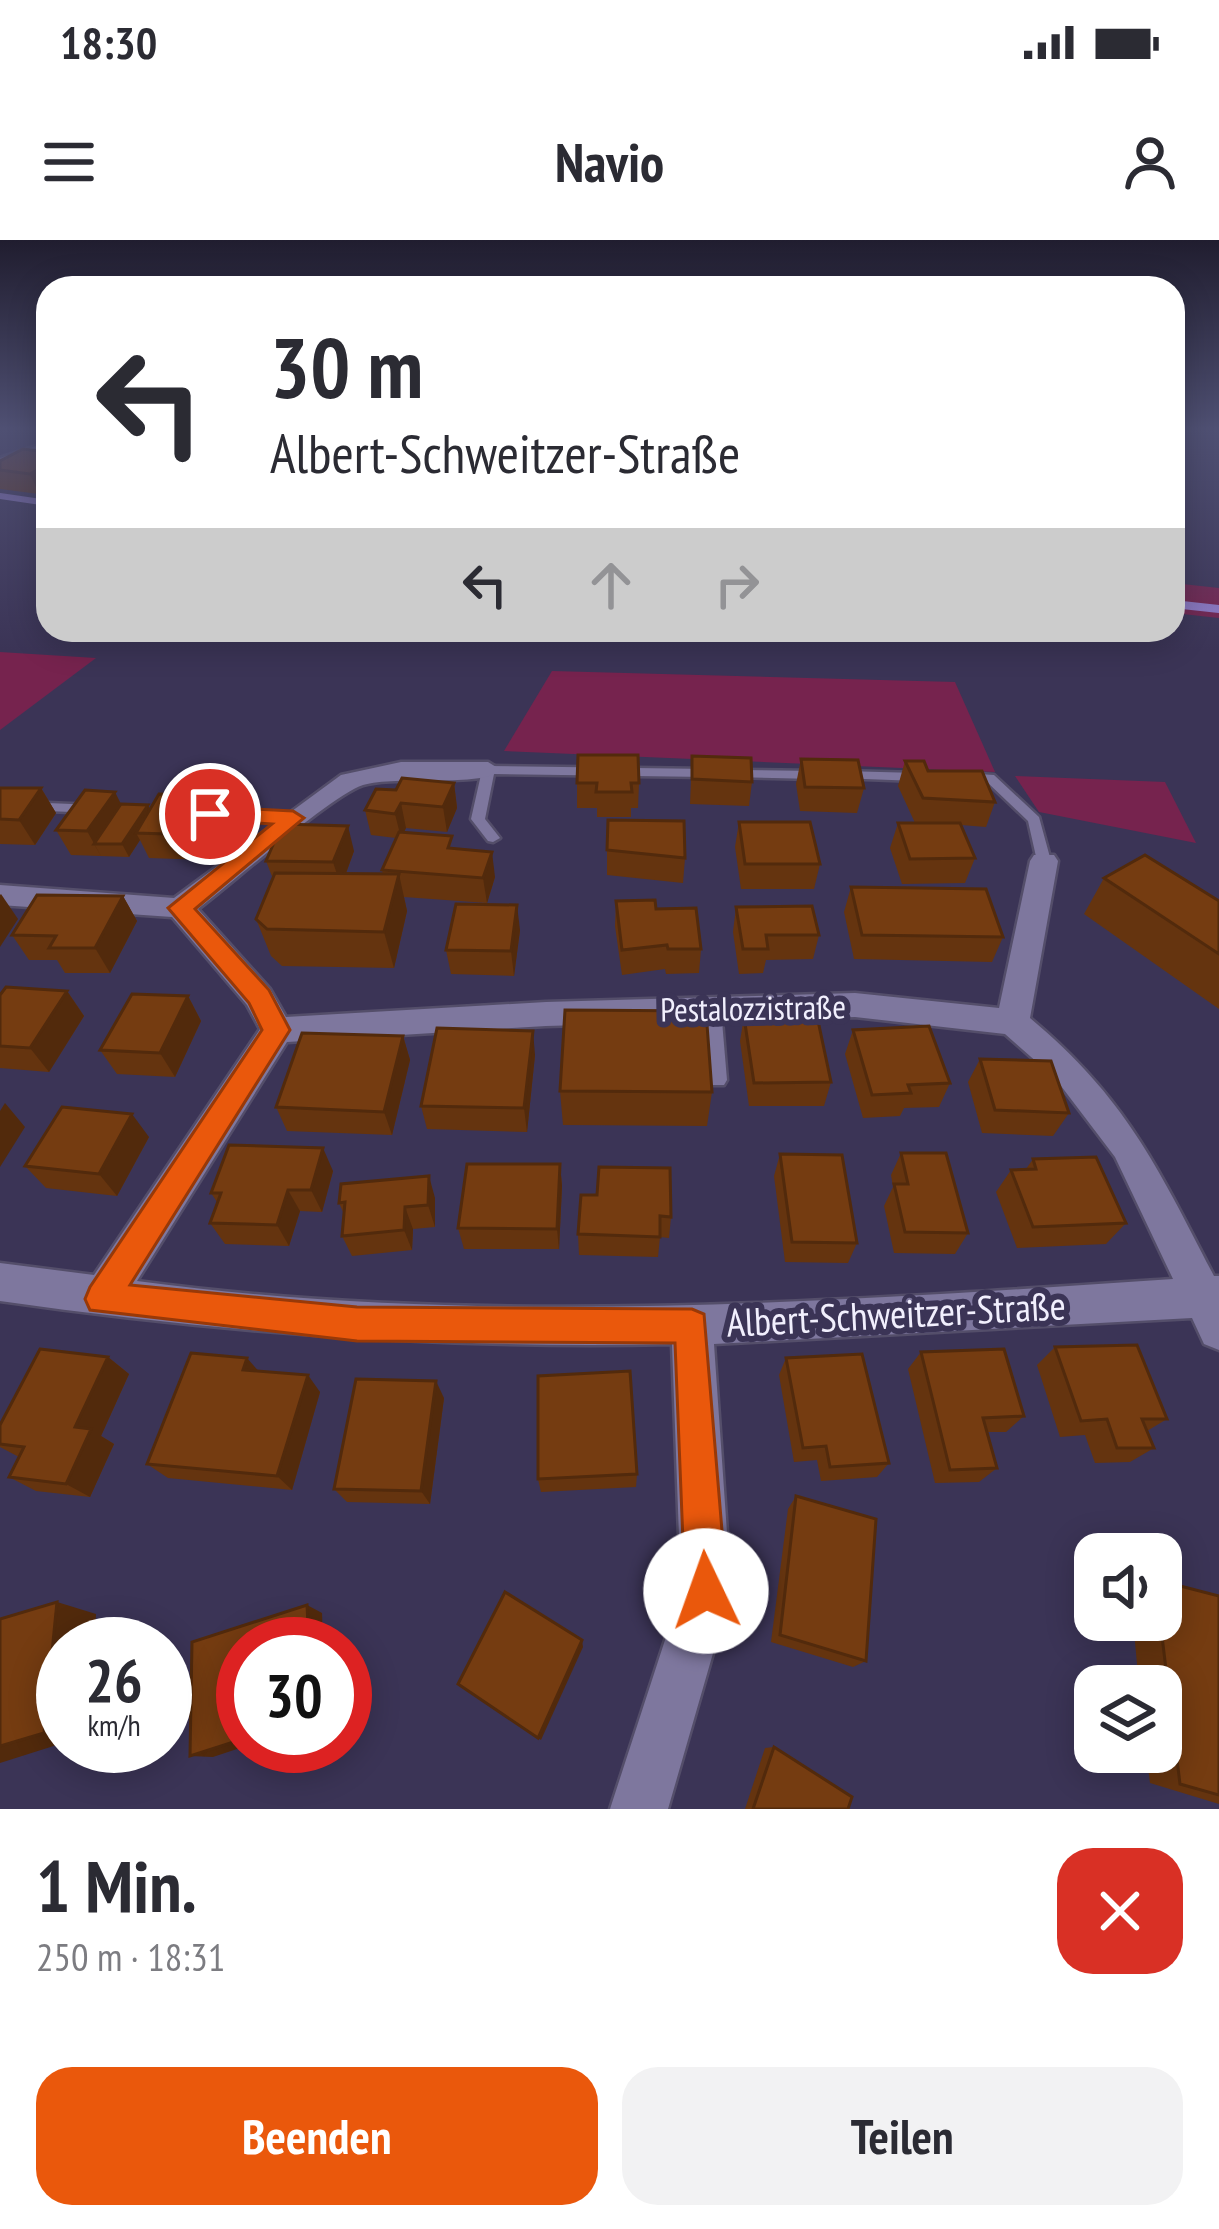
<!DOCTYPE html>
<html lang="de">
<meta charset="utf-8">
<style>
:root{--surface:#fff;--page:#f2f2f3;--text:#2b2b33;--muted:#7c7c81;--accent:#ea580c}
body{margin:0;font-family:"PT Sans Narrow",sans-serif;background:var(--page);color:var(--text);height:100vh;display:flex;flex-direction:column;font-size:45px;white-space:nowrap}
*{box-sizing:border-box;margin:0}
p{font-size:39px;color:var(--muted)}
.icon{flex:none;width:66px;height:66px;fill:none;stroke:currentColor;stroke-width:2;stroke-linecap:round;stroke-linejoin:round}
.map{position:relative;height:1569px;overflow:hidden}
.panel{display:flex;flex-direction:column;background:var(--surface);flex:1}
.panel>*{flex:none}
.top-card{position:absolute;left:36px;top:36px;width:1149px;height:366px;border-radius:36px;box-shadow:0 6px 30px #0003;background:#fff;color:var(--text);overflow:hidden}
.fabs{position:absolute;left:1074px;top:1293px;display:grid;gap:24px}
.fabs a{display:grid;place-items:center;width:108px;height:108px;border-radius:24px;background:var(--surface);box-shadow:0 6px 30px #0003;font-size:60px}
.speed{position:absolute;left:36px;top:1377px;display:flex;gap:24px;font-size:60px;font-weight:700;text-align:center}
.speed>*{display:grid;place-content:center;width:156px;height:156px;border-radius:50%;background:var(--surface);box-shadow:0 6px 30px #0003;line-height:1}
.speed small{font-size:30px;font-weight:400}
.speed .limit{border:18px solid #d22;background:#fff;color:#111}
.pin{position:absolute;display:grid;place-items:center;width:102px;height:102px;color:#fff;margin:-51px;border:6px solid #fff;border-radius:50%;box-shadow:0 3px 12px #0007}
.me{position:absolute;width:132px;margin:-66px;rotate:357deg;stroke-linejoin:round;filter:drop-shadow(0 0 9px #0008)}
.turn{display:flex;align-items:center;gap:42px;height:252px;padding:0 36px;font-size:54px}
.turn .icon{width:156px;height:156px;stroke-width:2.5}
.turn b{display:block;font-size:84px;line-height:102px}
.lanes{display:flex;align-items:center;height:114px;padding:0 36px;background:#0003;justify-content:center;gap:60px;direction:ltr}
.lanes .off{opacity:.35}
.round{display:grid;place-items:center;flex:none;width:126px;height:126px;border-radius:36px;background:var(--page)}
.head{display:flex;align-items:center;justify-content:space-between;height:204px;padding:0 36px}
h1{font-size:72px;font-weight:700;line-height:90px}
.action{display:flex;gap:24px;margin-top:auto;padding:24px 36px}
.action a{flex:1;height:138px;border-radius:36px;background:var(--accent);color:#fff;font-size:48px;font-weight:700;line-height:138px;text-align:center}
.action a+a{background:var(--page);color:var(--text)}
.status{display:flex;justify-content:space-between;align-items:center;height:84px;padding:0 60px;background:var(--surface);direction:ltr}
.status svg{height:33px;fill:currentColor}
header{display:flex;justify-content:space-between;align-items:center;height:156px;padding:0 36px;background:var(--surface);font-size:54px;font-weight:700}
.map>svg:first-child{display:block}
.green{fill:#76234e}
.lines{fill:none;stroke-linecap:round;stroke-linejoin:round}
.stream-far1{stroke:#937ecc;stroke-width:6}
.stream{stroke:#937ecc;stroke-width:8}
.service-casing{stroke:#544e6a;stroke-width:5}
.minor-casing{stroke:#544e6a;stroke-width:5}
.service{fill:#7e779e;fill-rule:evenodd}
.minor{fill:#7e779e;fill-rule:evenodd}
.wall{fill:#65340f}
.shaded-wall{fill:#522a0c}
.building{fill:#753c11;stroke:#522a0c;stroke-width:3}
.route{fill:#ea580c;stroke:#983908;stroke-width:3}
.labels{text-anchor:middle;stroke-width:12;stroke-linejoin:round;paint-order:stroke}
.street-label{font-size:33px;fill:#f1effd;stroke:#3b3456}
.near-street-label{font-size:39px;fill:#f1effd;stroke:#3b3456}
</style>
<div class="status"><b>18:30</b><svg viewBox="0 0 49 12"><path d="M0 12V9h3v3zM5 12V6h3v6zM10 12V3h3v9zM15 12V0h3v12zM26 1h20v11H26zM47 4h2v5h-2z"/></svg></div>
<header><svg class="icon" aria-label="menu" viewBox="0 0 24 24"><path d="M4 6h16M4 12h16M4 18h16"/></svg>Navio<svg class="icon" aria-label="person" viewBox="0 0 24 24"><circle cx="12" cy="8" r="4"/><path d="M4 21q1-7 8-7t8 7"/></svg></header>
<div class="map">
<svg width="1219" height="1569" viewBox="0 0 1219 1569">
<rect width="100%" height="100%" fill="#3b3456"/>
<g class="green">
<polygon points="1173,343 1219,348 1219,378 1173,373"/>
<polygon points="0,412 96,418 0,490"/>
<polygon points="552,431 955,442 995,532 504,511"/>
<polygon points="1015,536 1165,542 1196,603 1039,572"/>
</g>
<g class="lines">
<polyline class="stream-far1" points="0,256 48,263"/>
<polyline class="stream" points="1173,364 1219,369"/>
<defs>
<g id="service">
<polygon points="488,526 708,529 714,533 708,537 494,534 485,579 500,598 493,602 488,601 471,579 482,530"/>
<polygon points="734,530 816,531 822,535 816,539 730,537 730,531"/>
<polygon points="842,531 918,533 924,537 918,541 838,538 838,532"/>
<polygon points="962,533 994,535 1039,577 1051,621 1049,624 1044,626 1037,621 1028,581 987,542 958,540 958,534"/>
<polygon points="0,561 95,565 102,569 95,573 0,569"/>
<polygon points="205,570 294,574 301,578 294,582 200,577 198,574"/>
<polygon points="713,763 721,769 727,840 724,845 712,845 709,840 705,769"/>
</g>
<g id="minor">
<polygon points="48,202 48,212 0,228 0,218"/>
<path d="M401,522h87l13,8c-19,18 -105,5 -138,15 -31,10 -132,99 -165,124l72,80 16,28 260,-15 309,-9 144,15 31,-147 4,-6h20l4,6 -28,157c96,80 128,150 184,258h5v74l-15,-6 -12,-26 -478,26 17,247 -63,218h-58l71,-218 -9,-247c-226,5 -450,-11 -672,-43v-38l94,12 166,-246 -13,-24 -75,-88 -172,-12v-20l174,13 167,-123zM855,777l150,17 50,44 60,79 58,122c-342,23 -694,48 -1036,2l150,-239 259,-16z"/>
</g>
</defs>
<use href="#service" class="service-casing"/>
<use href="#minor" class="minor-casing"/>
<use href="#service" class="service"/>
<use href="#minor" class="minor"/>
</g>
<g class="wall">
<polygon points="48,212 48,250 39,254 0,249 0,221"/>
<polygon points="692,516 752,542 749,566 690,564"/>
<polygon points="801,519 864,548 857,573 800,571 796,544"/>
<polygon points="905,521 995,562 986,587 961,585 975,618 965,643 902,644 890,608 898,583 915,583 898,546"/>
<polygon points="454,543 457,568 447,592 406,588 404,592 454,609 495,637 487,663 404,657 407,671 394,728 282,726 271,716 256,679 273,639 266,621 354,611 346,633 383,634 382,630 396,598 371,595 365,570 396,550"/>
<polygon points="577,543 639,543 638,568 631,568 631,577 597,577 597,568 577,568"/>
<polygon points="0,548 41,548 56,573 35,605 0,604"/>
<polygon points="190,555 195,567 223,568 228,581 208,620 149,618 140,600 129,617 71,615 56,590 121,564 150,570"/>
<polygon points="739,582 820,624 814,649 741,649 735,607"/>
<polygon points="607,610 685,618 683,643 607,635"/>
<polygon points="1104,638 1219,661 1219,769 1084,674"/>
<polygon points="851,647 1003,697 992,722 854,719 844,672"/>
<polygon points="123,656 137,681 110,733 65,733 57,720 29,720 12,695"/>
<polygon points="616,661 656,669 701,709 699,733 666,734 665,729 622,735 615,686"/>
<polygon points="736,667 819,695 813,719 766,720 763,733 739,734 733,692"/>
<polygon points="520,690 514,736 451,734 446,710"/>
<polygon points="67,751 84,776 49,832 0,828 0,755"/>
<polygon points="188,756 201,781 175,837 117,834 100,810"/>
<polygon points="744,777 831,842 824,866 749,866 740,801"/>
<polygon points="853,790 950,843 939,867 904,868 900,876 863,878 845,814"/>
<polygon points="403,796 410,820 392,895 287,891 276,867"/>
<polygon points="535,815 527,892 427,889 421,866"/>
<polygon points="980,819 1069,873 1053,896 982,893 968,842"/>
<polygon points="560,851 712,852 707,886 563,885"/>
<polygon points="149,897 117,956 46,948 25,926"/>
<polygon points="901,913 968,993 955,1014 894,1013 884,966 893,947 891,935"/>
<polygon points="780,914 857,1003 848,1023 785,1022 774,936"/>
<polygon points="1033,919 1126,983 1106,1004 1017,1008 996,952 1011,930 1026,929"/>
<polygon points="560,924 562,946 559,1009 464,1009 458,988"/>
<polygon points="333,931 322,972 300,971 289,1006 225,1004 210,983 217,962 211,953"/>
<polygon points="581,955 671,977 669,998 660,997 658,1017 579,1015 578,994"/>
<polygon points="435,958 435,987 413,989 412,1010 352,1016 342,996 344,974 339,963"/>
<polygon points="1055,1107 1167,1179 1147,1191 1154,1208 1130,1222 1095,1223 1085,1195 1060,1197 1037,1125"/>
<polygon points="921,1112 1024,1176 1006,1192 987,1192 997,1228 979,1242 935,1243 908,1129"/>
<polygon points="108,1117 129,1134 101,1196 114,1204 90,1257 36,1251 9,1237 19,1217 0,1207 0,1185"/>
<polygon points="786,1118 889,1223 877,1237 821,1241 817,1220 794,1222 779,1135"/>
<polygon points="259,1131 320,1152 292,1250 168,1238 147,1224"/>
<polygon points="444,1158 430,1264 347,1262 334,1249"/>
<polygon points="637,1234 636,1247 541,1252 538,1239"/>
<polygon points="796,1256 866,1421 853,1427 771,1402 788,1269"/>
<polygon points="1219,1356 1219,1564 1150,1543 1146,1512 1161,1512 1161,1446 1139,1446 1133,1380 1161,1380"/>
<polygon points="774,1507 848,1569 745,1569 765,1508"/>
</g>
<g class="shaded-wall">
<polygon points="48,224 48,250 39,254 30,234"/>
<polygon points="454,543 457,568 447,592 443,567"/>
<polygon points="41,548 56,573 35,605 19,580"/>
<polygon points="115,552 127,576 94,604 101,616 87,591"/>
<polygon points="190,555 200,580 173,606 167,594"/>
<polygon points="401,563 406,588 401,598 395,574"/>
<polygon points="148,565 154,578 136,593 140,600 129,617 122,604"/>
<polygon points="223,568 228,581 208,620 202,607"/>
<polygon points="348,586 354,611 341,647 333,622"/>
<polygon points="492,612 495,637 487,663 483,638"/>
<polygon points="399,634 407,671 394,728 384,692"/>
<polygon points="1,654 18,679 0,707 0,655"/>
<polygon points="123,656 137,681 110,733 95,708"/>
<polygon points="517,665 520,690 514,736 511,711"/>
<polygon points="67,751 84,776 49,832 30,808"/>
<polygon points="188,756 201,781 175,837 160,813"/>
<polygon points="533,791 535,815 527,892 524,868"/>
<polygon points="403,796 410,820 392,895 384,872"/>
<polygon points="5,863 25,887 0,927 0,871"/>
<polygon points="132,874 149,897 117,956 99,934"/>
<polygon points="323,908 333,931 322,972 311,950"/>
<polygon points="560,924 562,946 559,1009 557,989"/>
<polygon points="429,936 435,958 435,987 428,965"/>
<polygon points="288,950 300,971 289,1006 277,985"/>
<polygon points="405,967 413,989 412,1010 404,990"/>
<polygon points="108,1117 129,1134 101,1196 114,1204 90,1257 66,1244 75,1187"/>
<polygon points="247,1118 262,1135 243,1130"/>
<polygon points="308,1135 320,1152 292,1250 277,1236"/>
<polygon points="436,1141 444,1158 430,1264 421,1251"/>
<polygon points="57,1362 96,1374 94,1404 63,1404 63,1503 0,1523 0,1506"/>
<polygon points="307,1365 322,1373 323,1404 309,1404"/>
<polygon points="582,1400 583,1407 541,1500 538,1498"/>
<polygon points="243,1499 243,1506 246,1506 213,1517 190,1516"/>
</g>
<g class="building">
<polygon points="23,209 48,212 48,224 30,234 0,230 0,221"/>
<polygon points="578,515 638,515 639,543 631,543 632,552 596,552 597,543 577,543"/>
<polygon points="692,516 751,518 752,542 692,539"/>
<polygon points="801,519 858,520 864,548 805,547"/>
<polygon points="905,521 924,521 928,531 982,531 995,562 923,558"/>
<polygon points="402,538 454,543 443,567 401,563 395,574 365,570 376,549 396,550"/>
<polygon points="0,548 41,548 19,580 0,579"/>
<polygon points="85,550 115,552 87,591 56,590"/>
<polygon points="159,554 190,555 167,594 136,593"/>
<polygon points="121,564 148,565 122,604 94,604"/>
<polygon points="195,567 223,568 202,607 173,606"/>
<polygon points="608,580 684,581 685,618 607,610"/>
<polygon points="739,582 810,582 820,624 745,624"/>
<polygon points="898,583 960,583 975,618 910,619"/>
<polygon points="282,584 348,586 333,622 266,621"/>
<polygon points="399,592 452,596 448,608 492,612 483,638 382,630"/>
<polygon points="1145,615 1219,661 1219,714 1104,638"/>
<polygon points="275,633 399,634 384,692 267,689 256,679"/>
<polygon points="851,647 986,649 1003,697 862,695"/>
<polygon points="37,655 123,656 95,708 49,708 56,696 12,695"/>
<polygon points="655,660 656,669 696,668 701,709 668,709 667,705 622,710 616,661"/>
<polygon points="456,664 517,665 511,711 446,710"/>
<polygon points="812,666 819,695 766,695 768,709 743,709 736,667"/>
<polygon points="6,747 67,751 30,808 0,806 0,755"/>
<polygon points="132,754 188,756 160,813 100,810"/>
<polygon points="565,770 706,771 712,852 560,851"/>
<polygon points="817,776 831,842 754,843 744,777"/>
<polygon points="929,786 950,843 908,845 911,853 872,855 853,790"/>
<polygon points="437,788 533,791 524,868 421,866"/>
<polygon points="302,793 403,796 384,872 276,867"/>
<polygon points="980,819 1051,821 1069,873 995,870"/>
<polygon points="62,867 132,874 99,934 25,926"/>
<polygon points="229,905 323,908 311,950 288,950 277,985 210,983 221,953 211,953"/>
<polygon points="901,913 946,913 968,993 905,992 894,944 908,944"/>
<polygon points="780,914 842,915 857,1003 792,1002"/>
<polygon points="1096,917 1126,983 1033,987 1011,930 1036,929 1033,919"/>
<polygon points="467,924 560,924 557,989 458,988"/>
<polygon points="599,927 670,928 671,977 660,976 660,997 578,994 581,955 597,955"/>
<polygon points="429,936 428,965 405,967 404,990 342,996 345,962 339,963 341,944"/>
<polygon points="1137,1105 1167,1179 1142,1179 1154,1208 1117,1208 1107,1179 1081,1181 1055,1107"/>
<polygon points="40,1109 108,1117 75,1187 91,1189 66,1244 9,1237 24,1207 0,1204 0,1185"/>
<polygon points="1004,1109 1024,1176 983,1178 997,1228 950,1230 921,1112"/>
<polygon points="191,1113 247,1118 243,1130 308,1135 277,1236 147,1224"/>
<polygon points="862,1114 889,1223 830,1227 826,1206 803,1208 786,1118"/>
<polygon points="630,1131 637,1234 538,1239 538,1136"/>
<polygon points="356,1139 436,1141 421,1251 334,1249"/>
<polygon points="796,1256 876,1279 866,1421 780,1395"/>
<polygon points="1161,1341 1219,1356 1219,1555 1180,1544 1160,1380"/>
<polygon points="505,1352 582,1400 538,1498 458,1444"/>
<polygon points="57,1362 44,1493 0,1506 0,1379"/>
<polygon points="307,1365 309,1404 243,1404 243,1499 190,1516 192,1402"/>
<polygon points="774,1507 852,1557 848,1569 753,1569"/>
</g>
<linearGradient id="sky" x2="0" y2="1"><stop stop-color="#201d2f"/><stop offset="0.46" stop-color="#4f5073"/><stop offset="1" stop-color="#4f5073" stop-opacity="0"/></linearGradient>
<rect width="1219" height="410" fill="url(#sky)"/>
<polygon class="route" points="210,567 293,571 304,578 195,669 269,750 290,790 130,1045 357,1067 692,1069 704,1074 727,1351 721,1365 706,1371 691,1365 685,1351 675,1103 357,1101 90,1070 85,1059 90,1047 262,790 249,763 168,668 272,584 202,579 202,569"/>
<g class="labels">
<g class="street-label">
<text transform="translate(753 768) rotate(-1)" y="12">Pestalozzistraße</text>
</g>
<g class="near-street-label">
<text transform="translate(896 1074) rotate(-3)" y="14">Albert-Schweitzer-Straße</text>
</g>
</g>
</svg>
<div class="fabs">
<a><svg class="icon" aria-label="sound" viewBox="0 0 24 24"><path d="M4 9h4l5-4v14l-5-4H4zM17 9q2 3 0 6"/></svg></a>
<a><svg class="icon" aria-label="layers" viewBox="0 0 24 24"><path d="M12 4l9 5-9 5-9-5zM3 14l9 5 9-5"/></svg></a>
</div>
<div class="speed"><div>26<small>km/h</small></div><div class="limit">30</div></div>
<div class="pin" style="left:210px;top:574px;background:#d93025"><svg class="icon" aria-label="arrive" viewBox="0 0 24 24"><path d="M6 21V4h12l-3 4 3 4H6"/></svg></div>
<svg class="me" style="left:706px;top:1351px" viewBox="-20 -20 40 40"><circle r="19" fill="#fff"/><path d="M0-13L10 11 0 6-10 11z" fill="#ea580c"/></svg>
<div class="top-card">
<div class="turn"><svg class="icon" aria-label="left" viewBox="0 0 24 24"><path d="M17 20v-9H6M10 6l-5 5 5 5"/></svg><div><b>30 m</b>Albert-Schweitzer-Straße</div></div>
<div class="lanes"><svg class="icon" aria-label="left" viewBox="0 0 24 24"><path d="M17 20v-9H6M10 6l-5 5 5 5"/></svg><svg class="icon off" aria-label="ahead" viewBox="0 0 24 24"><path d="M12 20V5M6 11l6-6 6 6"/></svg><svg class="icon off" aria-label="right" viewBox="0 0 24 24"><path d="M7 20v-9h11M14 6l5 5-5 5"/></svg></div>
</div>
</div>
<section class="panel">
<div class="head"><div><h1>1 Min.</h1><p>250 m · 18:31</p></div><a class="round" style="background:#d93025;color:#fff"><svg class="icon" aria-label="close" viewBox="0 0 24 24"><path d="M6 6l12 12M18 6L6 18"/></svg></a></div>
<div class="action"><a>Beenden</a><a>Teilen</a></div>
</section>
